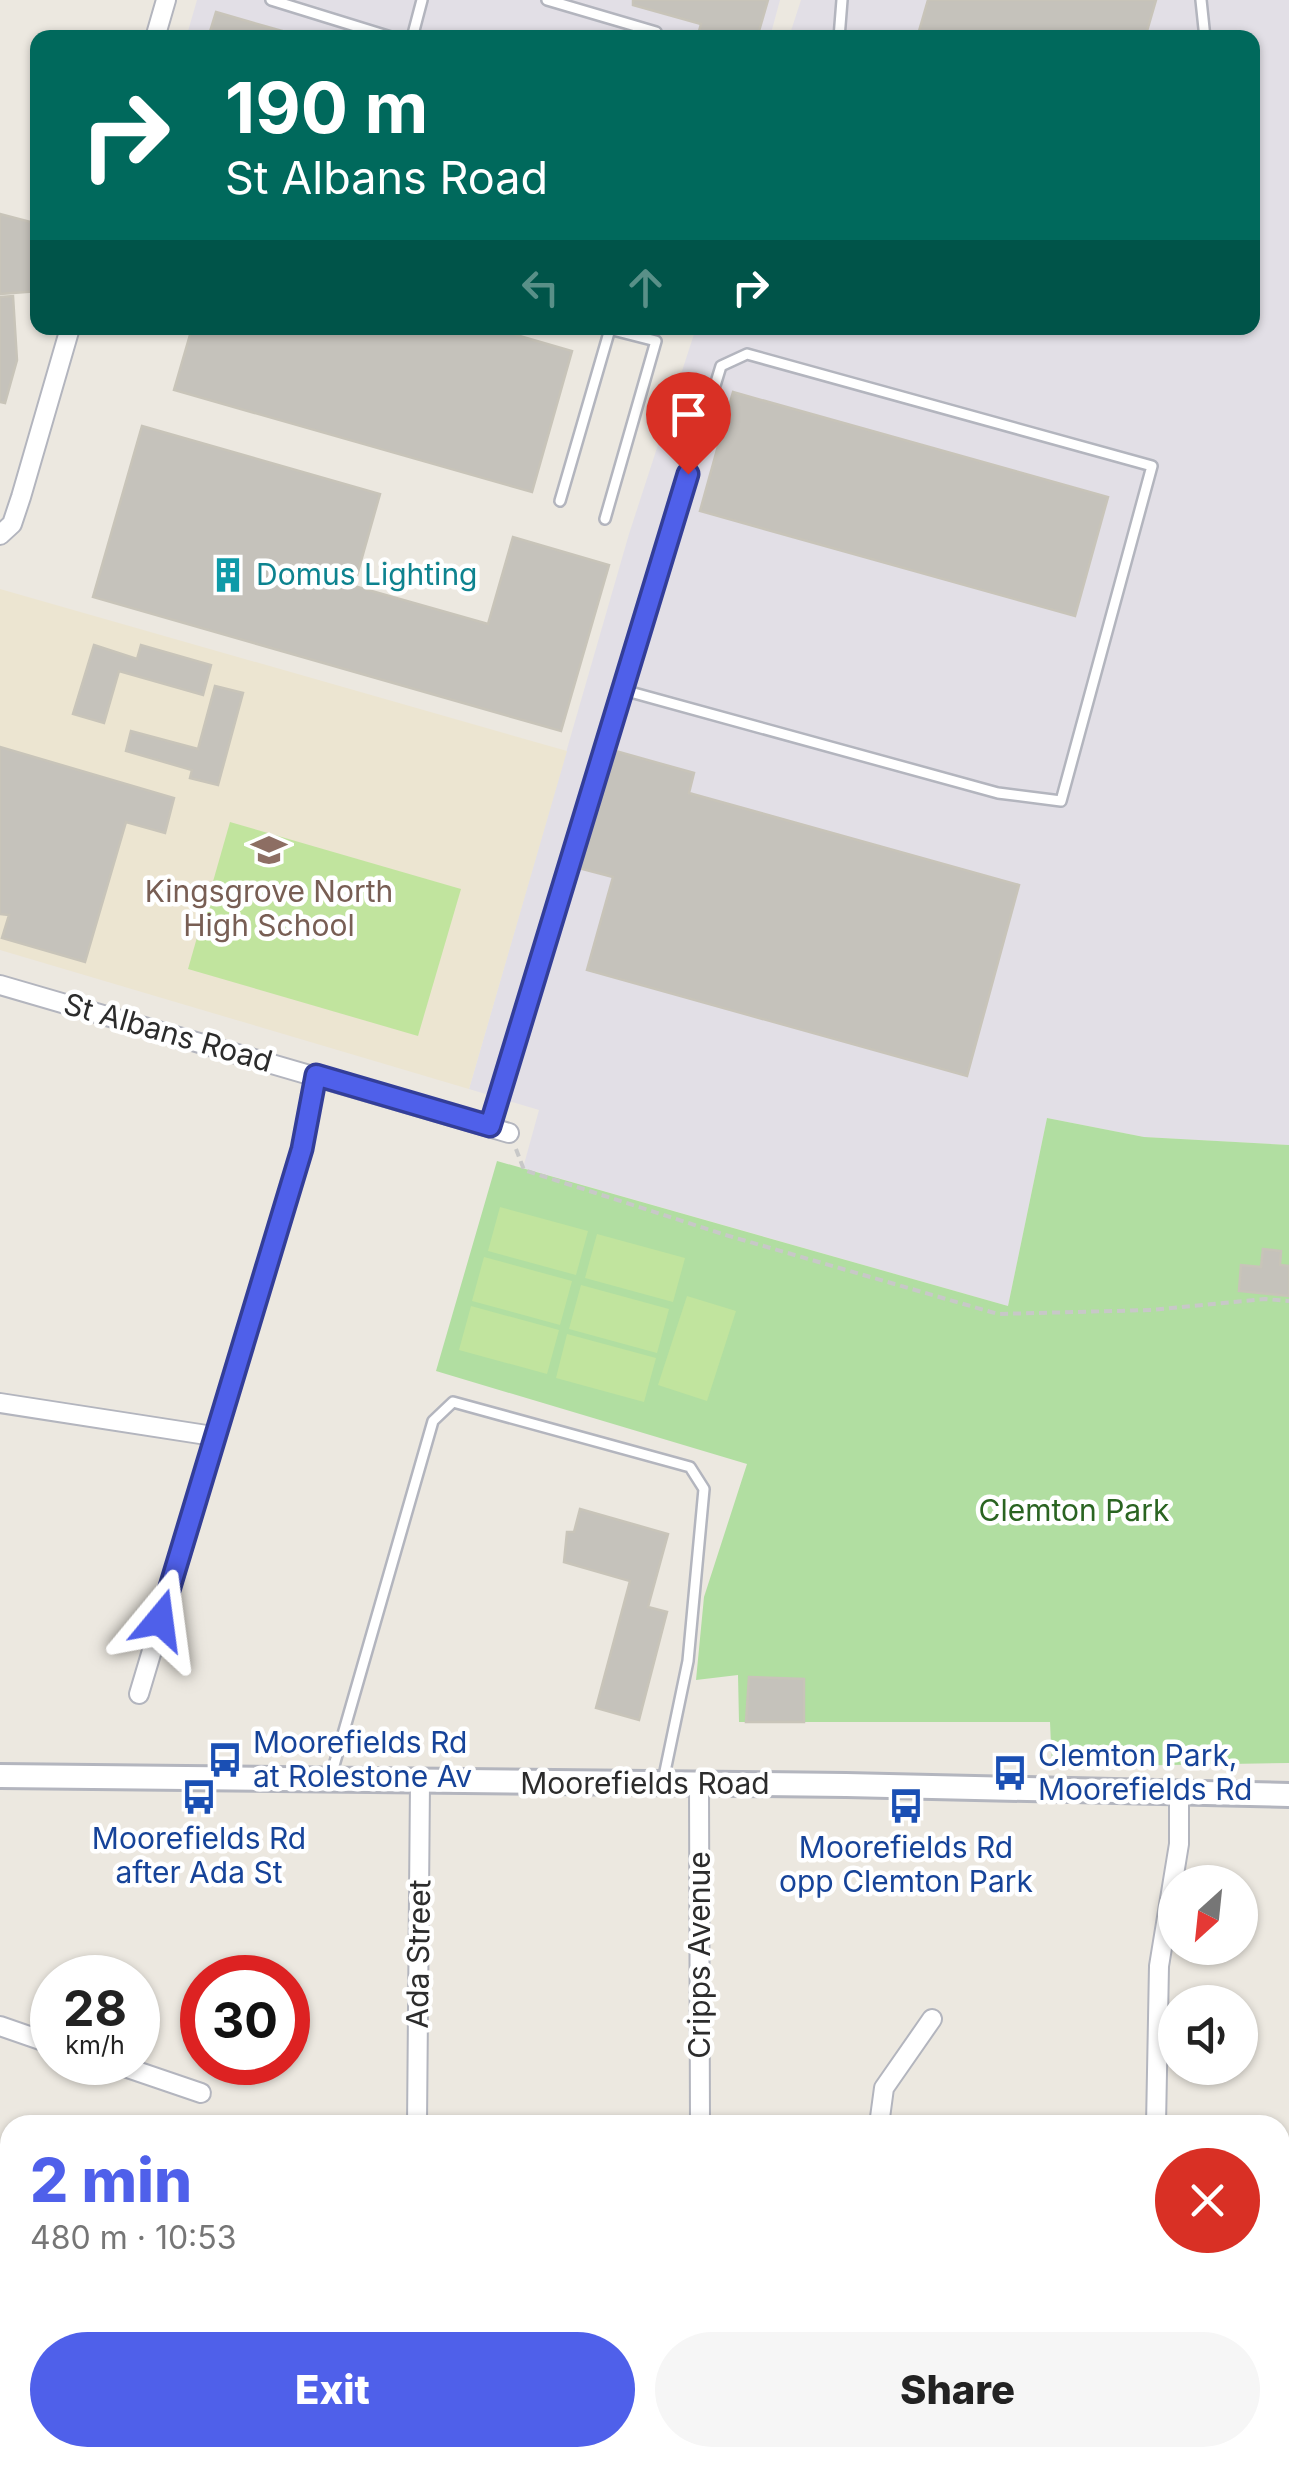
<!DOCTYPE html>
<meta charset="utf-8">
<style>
:root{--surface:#fff;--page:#f6f6f6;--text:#222;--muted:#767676;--accent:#4f60ea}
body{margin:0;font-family:Inter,sans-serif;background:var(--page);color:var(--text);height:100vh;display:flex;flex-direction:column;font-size:38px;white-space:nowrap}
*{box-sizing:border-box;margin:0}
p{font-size:32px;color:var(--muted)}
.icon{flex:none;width:55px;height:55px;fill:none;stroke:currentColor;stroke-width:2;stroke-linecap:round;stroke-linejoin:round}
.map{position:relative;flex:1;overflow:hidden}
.drawer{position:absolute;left:0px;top:2115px;width:1290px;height:352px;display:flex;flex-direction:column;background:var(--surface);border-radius:30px 30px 0 0;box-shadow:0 2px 8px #0004}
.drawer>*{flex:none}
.banner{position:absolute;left:30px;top:30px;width:1230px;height:305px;border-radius:20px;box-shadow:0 2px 8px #0004;background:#00695c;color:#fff;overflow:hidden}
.needle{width:65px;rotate:207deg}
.fabs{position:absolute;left:1158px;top:1865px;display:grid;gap:20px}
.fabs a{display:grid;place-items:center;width:100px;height:100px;border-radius:50%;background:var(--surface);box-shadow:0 2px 8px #0004;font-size:50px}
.speed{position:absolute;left:30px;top:1955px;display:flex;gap:20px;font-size:50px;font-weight:700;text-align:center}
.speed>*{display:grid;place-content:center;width:130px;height:130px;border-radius:50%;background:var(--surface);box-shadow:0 2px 8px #0004;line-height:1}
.speed small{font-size:25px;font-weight:400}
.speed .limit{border:15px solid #d22;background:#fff;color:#111}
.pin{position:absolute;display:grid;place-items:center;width:85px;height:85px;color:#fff;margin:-102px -42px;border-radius:50% 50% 50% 0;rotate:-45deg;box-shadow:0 0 10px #0007}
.pin .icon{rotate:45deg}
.me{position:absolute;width:110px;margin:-55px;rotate:16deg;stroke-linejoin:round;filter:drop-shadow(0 0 8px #0008)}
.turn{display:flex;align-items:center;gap:35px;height:210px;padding:0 30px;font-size:45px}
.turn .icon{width:130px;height:130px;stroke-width:2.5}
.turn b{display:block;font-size:70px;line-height:85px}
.lanes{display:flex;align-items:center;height:95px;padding:0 30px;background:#0003;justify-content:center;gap:50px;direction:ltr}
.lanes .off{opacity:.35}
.round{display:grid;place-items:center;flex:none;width:105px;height:105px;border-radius:52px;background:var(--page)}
.summary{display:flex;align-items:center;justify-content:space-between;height:170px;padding:0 30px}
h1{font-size:60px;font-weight:800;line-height:75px;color:var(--accent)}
.button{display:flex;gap:20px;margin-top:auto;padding:20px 30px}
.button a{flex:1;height:115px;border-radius:60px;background:var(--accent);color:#fff;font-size:40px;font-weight:800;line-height:115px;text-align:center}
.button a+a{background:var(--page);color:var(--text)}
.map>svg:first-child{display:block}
.industrial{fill:#e2dfe6}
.education{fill:#ece5d1}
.green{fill:#b1dea1}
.pitch{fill:#c1e49e}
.building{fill:#c5c2bb;stroke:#c8c4b9;stroke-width:2.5}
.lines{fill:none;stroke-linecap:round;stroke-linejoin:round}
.lane-casing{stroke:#b3b5be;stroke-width:14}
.street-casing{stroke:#b3b5be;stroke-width:22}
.secondary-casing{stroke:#b3b5be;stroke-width:28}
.path{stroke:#c8c8c8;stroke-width:4;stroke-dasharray:8 5;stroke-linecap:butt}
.lane{stroke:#fff;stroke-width:9}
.street{stroke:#fff;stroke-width:18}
.secondary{stroke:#fff;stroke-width:22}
.route-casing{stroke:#333e98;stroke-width:25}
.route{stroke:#4f60ea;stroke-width:18}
.labels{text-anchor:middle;stroke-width:9;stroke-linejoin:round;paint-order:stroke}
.culture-label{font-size:30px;fill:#0d838f;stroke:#fff;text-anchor:start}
.education-label{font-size:30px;fill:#785e54;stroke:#fff}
.street-label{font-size:30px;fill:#2c2c2c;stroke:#fff}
.park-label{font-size:30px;fill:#2a6421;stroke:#fff}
.transit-label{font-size:30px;fill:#164399;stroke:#fff;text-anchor:start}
</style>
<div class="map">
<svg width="1289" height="2466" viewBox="0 0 1289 2466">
<rect width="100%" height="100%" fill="#ece8e0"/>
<g class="industrial">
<polygon points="197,0 780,0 770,37 186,38"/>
<polygon points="801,0 1289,0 1289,1145 1144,1137 1047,1118 1008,1306 523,1168 539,1110 469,1089 629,534 696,328 1252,328 1252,38 789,37"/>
</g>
<polygon class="education" points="0,589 567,751 469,1089 0,950"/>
<polygon class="green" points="1047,1118 1144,1137 1289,1145 1289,1763 1052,1767 1050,1722 739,1722 738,1675 696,1680 704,1597 747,1464 436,1371 497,1161 1008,1306"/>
<g class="pitch">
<polygon points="230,822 461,889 418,1036 188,969"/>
<polygon points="500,1207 588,1231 576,1275 488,1251"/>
<polygon points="597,1234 685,1258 673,1302 585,1278"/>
<polygon points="484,1257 572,1281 560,1325 472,1301"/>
<polygon points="581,1285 669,1309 657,1353 569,1329"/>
<polygon points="687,1296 736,1311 707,1401 658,1385"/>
<polygon points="471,1306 559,1330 547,1374 459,1350"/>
<polygon points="567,1334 656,1358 644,1402 556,1378"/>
</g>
<g class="building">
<polygon points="633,0 768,0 757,38 697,38 701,24 633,5"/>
<polygon points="928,0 1156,0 1145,38 917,38"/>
<polygon points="216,12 289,33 288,38 208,38"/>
<polygon points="0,214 38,224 38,291 0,294"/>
<polygon points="13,296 17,360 5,403 0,402 0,297"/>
<polygon points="192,328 492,328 572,351 532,492 174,390"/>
<polygon points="733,392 1108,497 1075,616 700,511"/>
<polygon points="142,426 380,494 354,586 488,624 513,537 609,565 561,731 93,597"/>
<polygon points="94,645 137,659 141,645 211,665 203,695 119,671 104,723 73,714"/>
<polygon points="215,686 243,693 218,785 190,778 192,770 126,751 131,731 198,749"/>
<polygon points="0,747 174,798 165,833 126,822 85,962 2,938 9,915 0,914"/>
<polygon points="612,750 694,773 689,793 1019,885 967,1076 587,970 613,877 579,868"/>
<polygon points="1263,1249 1281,1251 1280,1265 1289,1266 1289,1296 1239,1291 1241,1265 1261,1267"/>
<polygon points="580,1509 668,1534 648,1607 667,1612 639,1720 596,1708 630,1581 564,1562 567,1532 574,1532"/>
<polygon points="749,1677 804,1679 804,1722 746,1722"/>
</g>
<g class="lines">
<defs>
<g id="lane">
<polyline points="271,0 394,38"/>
<polyline points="547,0 656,32 655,38"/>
<polyline points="1201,0 1205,38"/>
<polyline points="412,38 422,0"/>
<polyline points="839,38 842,0"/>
<polyline points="605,328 656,341 605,519"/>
<polyline points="560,501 610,329"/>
<polyline points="489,1127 721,366 747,354 1152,466 1061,801 998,793 623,690"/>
<polyline points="331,1776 433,1421 453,1402 690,1467 704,1489 688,1661 663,1781"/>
</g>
<g id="street">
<polyline points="155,38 166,0"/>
<polyline points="0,535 12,524 21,497 70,328"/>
<polyline points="0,985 509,1133"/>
<polyline points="0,1403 213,1436"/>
<polyline points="139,1694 302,1149 316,1075"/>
<polyline points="699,1785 700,2125"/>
<polyline points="0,2026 52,2044"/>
<polyline points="110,2062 201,2093"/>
<polyline points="417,2125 420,1782"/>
<polyline points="879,2125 884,2088 932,2019"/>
<polyline points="1156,2125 1159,1966 1179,1844 1179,1794"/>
<polyline points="0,2342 10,2345"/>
<polyline points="1280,2451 1289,2451"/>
<polyline points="321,2466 324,2458"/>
<polyline points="717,2466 717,2458"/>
<polyline points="1002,2466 1003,2458"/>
</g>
<polyline id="secondary" points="0,1776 846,1785 1289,1795"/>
</defs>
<use href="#lane" class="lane-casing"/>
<use href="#street" class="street-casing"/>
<use href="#secondary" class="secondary-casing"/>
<g class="path">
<polyline points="516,1149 524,1170 729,1236 998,1314 1152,1310 1265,1299 1289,1301"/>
<polyline points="0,2314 10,2317"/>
<polyline points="0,2370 10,2373"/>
<polyline points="479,2466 480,2458"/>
</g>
<use href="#lane" class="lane"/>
<use href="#street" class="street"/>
<use href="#secondary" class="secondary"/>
</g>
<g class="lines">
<defs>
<polyline id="route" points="160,1620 302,1149 316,1075 490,1126 688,474"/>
</defs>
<use href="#route" class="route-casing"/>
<use href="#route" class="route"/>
</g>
<defs>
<symbol id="building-bare" viewBox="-9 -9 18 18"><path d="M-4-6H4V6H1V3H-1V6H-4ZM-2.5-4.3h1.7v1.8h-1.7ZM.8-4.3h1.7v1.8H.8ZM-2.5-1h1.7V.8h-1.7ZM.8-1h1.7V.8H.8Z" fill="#0f9aa8" stroke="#fff" stroke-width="2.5" paint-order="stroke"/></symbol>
<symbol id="school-bare" viewBox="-9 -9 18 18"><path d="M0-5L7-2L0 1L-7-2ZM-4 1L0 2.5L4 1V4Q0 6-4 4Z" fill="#8d6e63" stroke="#fff" stroke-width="2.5" paint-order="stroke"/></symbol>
<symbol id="bus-bare" viewBox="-9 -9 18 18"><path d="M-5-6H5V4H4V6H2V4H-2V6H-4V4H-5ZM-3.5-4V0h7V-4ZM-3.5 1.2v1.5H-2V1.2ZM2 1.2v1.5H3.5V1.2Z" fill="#1a4fb4" stroke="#fff" stroke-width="2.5" paint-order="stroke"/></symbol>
</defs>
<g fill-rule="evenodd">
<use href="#building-bare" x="203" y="550" width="50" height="50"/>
<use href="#school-bare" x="244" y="825" width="50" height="50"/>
<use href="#bus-bare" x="200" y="1735" width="50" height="50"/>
<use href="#bus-bare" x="985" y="1748" width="50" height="50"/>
<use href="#bus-bare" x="174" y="1772" width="50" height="50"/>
<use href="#bus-bare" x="881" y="1781" width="50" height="50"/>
</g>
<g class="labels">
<g class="culture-label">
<text x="256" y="585">Domus Lighting</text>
</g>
<g class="education-label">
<text x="269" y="902">Kingsgrove North<tspan x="269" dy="34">High School</tspan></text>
</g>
<g class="street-label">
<text transform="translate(168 1033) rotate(16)" y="10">St Albans Road</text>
<text x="645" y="1794">Moorefields Road</text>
<text transform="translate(419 1954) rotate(-89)" y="10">Ada Street</text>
<text transform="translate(700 1955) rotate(-90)" y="10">Cripps Avenue</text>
</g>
<g class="park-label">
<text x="1074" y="1521">Clemton Park</text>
</g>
<g class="transit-label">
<text x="253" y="1753">Moorefields Rd<tspan x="253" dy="34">at Rolestone Av</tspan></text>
<text x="1038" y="1766">Clemton Park,<tspan x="1038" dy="34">Moorefields Rd</tspan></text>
<text x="199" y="1849" text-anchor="middle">Moorefields Rd<tspan x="199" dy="34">after Ada St</tspan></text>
<text x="906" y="1858" text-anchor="middle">Moorefields Rd<tspan x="906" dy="34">opp Clemton Park</tspan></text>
</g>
</g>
</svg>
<div class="fabs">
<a><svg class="needle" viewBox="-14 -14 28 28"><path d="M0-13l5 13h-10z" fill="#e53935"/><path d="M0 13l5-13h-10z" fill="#767676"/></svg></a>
<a><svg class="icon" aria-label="sound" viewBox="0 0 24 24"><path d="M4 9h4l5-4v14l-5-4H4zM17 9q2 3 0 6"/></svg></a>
</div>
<div class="speed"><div>28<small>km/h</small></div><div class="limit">30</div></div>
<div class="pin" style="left:688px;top:474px;background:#d93025"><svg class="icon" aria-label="arrive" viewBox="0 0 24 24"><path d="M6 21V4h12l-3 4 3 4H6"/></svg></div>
<svg class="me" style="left:160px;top:1620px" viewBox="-20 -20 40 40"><path d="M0-17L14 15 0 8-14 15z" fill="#4f60ea" stroke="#fff" stroke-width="4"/></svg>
<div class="banner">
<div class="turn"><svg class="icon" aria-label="right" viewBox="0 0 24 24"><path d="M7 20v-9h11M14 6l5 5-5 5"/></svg><div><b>190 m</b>St Albans Road</div></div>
<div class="lanes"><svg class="icon off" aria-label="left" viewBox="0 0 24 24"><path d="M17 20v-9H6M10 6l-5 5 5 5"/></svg><svg class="icon off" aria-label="ahead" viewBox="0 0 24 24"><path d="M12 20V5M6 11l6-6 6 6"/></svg><svg class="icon" aria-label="right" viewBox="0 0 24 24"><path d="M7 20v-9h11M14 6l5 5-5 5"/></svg></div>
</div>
<section class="drawer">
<div class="summary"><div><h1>2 min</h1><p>480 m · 10:53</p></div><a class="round" style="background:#d93025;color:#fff"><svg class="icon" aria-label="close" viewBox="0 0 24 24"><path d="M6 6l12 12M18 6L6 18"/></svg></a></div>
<div class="button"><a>Exit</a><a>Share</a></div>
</section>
</div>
